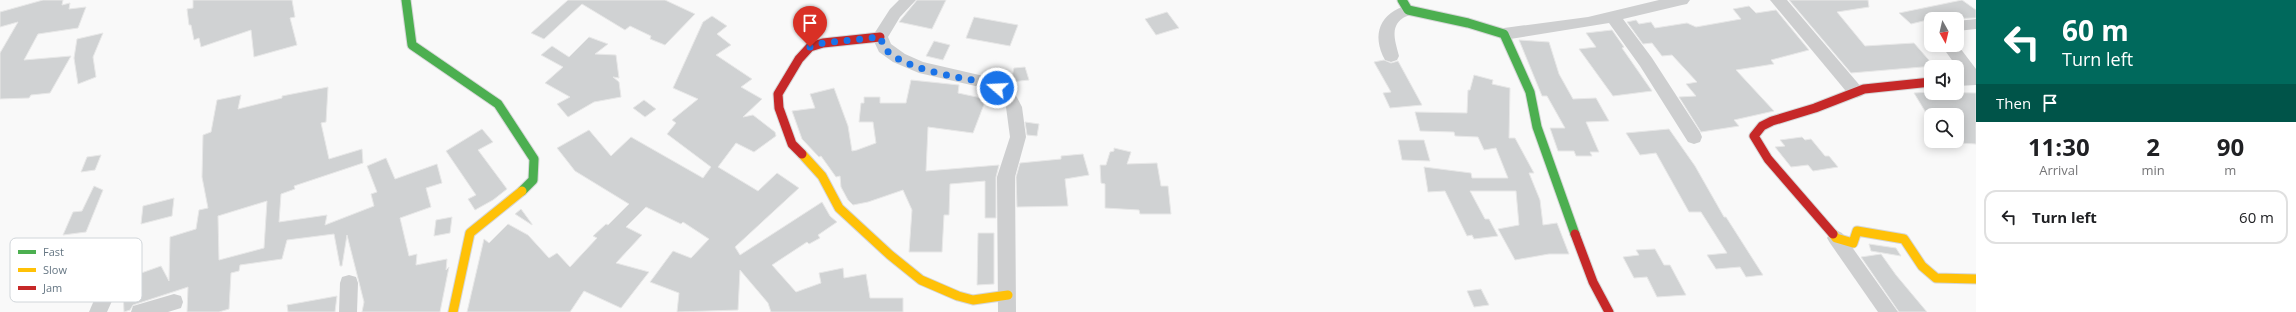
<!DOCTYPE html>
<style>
:root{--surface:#fff;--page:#f6f6f6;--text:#202124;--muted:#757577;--line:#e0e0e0}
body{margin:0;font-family:"Open Sans",sans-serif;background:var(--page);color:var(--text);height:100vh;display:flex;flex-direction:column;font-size:15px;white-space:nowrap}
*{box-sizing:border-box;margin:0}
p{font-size:13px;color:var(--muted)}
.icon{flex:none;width:22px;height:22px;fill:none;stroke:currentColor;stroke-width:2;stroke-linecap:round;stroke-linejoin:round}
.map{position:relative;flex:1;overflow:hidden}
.sheet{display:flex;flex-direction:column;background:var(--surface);width:320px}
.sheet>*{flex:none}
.hud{background:#00695c;color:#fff;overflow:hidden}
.needle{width:26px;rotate:172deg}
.fabs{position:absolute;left:1924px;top:12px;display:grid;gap:8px}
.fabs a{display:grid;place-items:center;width:40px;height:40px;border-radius:8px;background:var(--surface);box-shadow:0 2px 10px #0003;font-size:20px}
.pin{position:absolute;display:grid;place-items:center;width:34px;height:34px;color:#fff;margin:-41px -17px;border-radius:50% 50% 50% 0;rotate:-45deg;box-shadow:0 0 4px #0007}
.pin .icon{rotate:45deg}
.me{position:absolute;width:44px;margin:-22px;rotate:289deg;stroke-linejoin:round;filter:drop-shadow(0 0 3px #0008)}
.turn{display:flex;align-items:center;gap:14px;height:84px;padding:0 20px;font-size:18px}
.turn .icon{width:52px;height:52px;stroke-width:2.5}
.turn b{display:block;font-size:28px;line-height:34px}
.then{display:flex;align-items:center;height:38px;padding:0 20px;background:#0003;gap:8px;font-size:15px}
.eta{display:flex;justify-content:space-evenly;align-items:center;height:68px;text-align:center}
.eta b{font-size:24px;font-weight:700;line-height:28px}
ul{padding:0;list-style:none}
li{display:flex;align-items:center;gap:12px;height:54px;margin:0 8px 6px;padding:0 12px;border:2px solid var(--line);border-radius:12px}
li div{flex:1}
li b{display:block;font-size:15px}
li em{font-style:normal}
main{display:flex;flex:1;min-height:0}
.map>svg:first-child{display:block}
.building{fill:#d0d2d3;stroke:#e8e8e8;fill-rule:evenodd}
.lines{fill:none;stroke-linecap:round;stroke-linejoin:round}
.fast-casing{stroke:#d5d6d7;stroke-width:11}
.slow-casing{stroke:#d5d6d7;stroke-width:11}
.jam-casing{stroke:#d5d6d7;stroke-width:11}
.street{fill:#cecfd0;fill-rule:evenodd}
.fast{stroke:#4caf50;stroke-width:9}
.slow{stroke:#ffc107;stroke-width:9}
.jam{stroke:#c62828;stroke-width:9}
.route{stroke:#1a73e8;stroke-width:7;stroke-dasharray:0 12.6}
.key{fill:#fff;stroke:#d1d6da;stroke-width:1}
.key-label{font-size:11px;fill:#657683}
</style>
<main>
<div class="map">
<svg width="1976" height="312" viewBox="0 0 1976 312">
<rect width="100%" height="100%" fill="#f9f9f9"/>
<g class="building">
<polygon points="43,0 63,0 62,5 70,3 69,9 86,7 78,28 38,34 24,60 71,56 50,93 31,95 29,98 0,99 0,53 18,22 0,27 0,12"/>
<polygon points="193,0 292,0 295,17 290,18 297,45 254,57 251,30 201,47 199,38 194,40 191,25 189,25 187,9 193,8"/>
<polygon points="568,0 665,0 695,14 665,45 650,39 651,36 630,26 625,30 582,4 544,39 531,33"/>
<polygon points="917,0 946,0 932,29 899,22"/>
<polygon points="1789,0 1868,0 1869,7 1837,12 1865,46 1914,43 1934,66 1851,73"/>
<polygon points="1962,0 1976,10 1976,18 1931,19 1911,24 1899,13"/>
<polygon points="1749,6 1756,13 1776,10 1809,50 1771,60 1774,64 1736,70 1774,111 1734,120 1739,126 1701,132 1679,97 1696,96 1686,84 1697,82 1672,55 1662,56 1652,43 1643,44 1627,22 1636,20 1639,24 1651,22 1655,28 1687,23 1696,27 1741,19 1733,9"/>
<polygon points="1167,12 1179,28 1156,35 1145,19"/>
<polygon points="712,16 727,26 717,34 731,45 716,55 752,79 741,87 762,99 743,117 753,115 775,132 776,136 754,152 736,143 718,167 758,191 777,173 799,188 735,247 740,255 822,202 830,216 837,222 818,235 820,238 809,244 807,242 772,265 796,292 821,283 819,273 843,268 844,278 866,274 870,298 903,298 903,312 771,312 768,303 740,270 738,310 677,312 679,293 650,282 673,251 691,258 709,239 683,222 681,224 646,207 626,227 642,235 616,263 649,272 621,308 584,291 570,312 467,312 484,239 489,243 508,224 528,235 549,258 557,253 570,267 597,238 593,236 606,224 608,225 629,204 575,171 557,148 589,130 611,156 631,137 703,178 711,167 667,134 676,123 672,120 698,99 673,88 703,22"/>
<polygon points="974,17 1018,25 1010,46 966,38"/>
<polygon points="1612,30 1624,47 1622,48 1652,91 1613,96 1579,49 1596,47 1586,33"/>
<polygon points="103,33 93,57 96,77 78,84 74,58 77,39"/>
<polygon points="589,37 608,44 595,54 616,55 619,78 613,77 619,82 621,97 594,102 568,117 557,104 570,97 545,83 563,67 541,55 552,46 569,57"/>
<polygon points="1519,40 1549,42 1559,74 1573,99 1596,98 1609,121 1586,122 1599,152 1590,152 1592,156 1576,156 1574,151 1558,151 1550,128 1565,128 1547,96 1542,96"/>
<polygon points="934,41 950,45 943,60 926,56"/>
<polygon points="1384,60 1391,63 1398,61 1422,105 1390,108 1383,93 1391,92 1374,62"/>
<polygon points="1025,67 1029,80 1011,82 1014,68"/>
<polygon points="1474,75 1493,80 1492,84 1510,88 1509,138 1515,138 1534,173 1529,173 1540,200 1543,225 1557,223 1569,254 1549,254 1515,260 1498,229 1519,225 1516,191 1470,191 1485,219 1489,219 1498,236 1474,239 1472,235 1467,236 1445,191 1428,192 1424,167 1471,173 1472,178 1508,178 1496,148 1484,150 1478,137 1455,136 1454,132 1420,131 1415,112 1467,113 1468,90 1470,90"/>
<polygon points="911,80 959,85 958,93 986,99 973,133 928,127 926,171 999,165 996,177 996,218 985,218 985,181 950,184 949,215 944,215 942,252 909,252 912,210 903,190 868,202 853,205 848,200 841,187 840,176 836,177 821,156 819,157 802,139 792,111 815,108 810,94 834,88 848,126 852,151 857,150 876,143 873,122 859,122 861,103 864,103 864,97 880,97 880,103 906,103"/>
<path d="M328,87l-2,35 -5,1 8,36 33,-10 1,14 -69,23 1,3 -14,5 -2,28 48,-7 -2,10 49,-19 -3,-12 6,-2 -10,-26 19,-8 9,21 42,-15 5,19 -16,5 5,19 -31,11 9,38 8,-2 -1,11 31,-6 -1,11 3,-3 -9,45h-78l2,-10 -17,-67 -5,31h-2l-6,-32 -47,6 -5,19 -42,6 -1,6 -8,2 -2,36 -10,3h-32l1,-25 -55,18 -3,5 -6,2 -1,-21 7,-2v-12l31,-11 8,15 1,-44 26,-8 3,-19 9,-2 -6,-31 1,-42 8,-3 6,-32 24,-5 -3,14 44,-11v-2zM267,201l-3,47 -45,12 -1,-44z"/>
<polygon points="1931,92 1976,93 1976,144 1957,143 1957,115 1934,115 1931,110 1931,121 1914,93"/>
<polygon points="644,100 656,109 645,117 633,108"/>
<polygon points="1025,122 1039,124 1037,136 1027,135"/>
<polygon points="482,129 493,142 478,150 507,189 493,200 475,210 468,199 476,195 446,151"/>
<polygon points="1669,129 1695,166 1724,217 1726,217 1763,275 1746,277 1740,267 1716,269 1707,255 1727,253 1701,212 1689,212 1656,153 1640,155 1626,133"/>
<polygon points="1802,137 1805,140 1811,139 1825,156 1829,156 1838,167 1813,171 1808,165 1791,167 1775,147 1785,146 1780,140"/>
<polygon points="1398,140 1424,140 1430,161 1402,160"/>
<polygon points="1114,148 1131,152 1127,164 1157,163 1161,186 1168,186 1171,214 1140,214 1139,210 1105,208 1105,184 1101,183 1100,165 1106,165 1110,152 1114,151"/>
<polygon points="1083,154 1089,175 1065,179 1068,206 1017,207 1016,177 1020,163 1061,159 1061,156"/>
<polygon points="101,155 95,170 81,172 87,157"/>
<polygon points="94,186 103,190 86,232 63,235 73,212 82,211"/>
<polygon points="174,198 172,216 141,224 143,206"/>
<polygon points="521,209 532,224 532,225 515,214"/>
<polygon points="452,217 450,233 434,236 436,220"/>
<polygon points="978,233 994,233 994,284 977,285"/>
<polygon points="1869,244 1896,248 1901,256 1871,251"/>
<polygon points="1655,249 1664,265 1670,265 1686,295 1657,297 1647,277 1634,278 1623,257 1639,255 1636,250"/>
<polygon points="1881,254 1896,275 1927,312 1899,312 1861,257"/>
<polygon points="1481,289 1489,305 1474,307 1467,291"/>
<polygon points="337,296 335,312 288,312 287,305"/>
</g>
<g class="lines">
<defs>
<g id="fast">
<polyline points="406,0 412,45 498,104 534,159 533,180 522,191"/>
<polyline points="1402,0 1408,10 1468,23 1504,34 1530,92 1537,127 1575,234"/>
</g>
<g id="slow">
<polyline points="802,154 822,176 839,208 890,255 921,280 958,296 973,300 1008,295"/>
<polyline points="1833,234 1836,238 1853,243 1857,231 1904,239 1922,266 1936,278 1976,279"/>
<polyline points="453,312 470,233 522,191"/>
</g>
<g id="jam">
<polyline points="802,154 792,144 779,108 778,94 799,59 810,47 823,43 880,37"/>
<polyline points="1575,234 1593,282 1609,312"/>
<polyline points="1833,234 1768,159 1754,136 1762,126 1772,121 1815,108 1864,89 1931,82"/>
</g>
</defs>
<use href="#fast" class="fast-casing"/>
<use href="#slow" class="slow-casing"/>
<use href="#jam" class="jam-casing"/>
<g class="street">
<polygon points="899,0 916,0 900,17 888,37 891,44 905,54 923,62 988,77 1012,88 1022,107 1026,137 1015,177 1016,312 998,312 997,177 1010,137 1006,107 1000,96 984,88 919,73 893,62 879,52 872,37 890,9"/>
<polygon points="1659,0 1690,0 1687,4 1682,5 1623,19 1652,58 1700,132 1702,137 1700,142 1694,144 1688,142 1640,66 1609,23 1504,40 1499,38 1496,34 1499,30 1504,28 1588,17"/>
<polygon points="1770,0 1787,0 1862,88 1864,92 1862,96 1856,98 1850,96"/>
<path d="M1408,5l5,1 3,4c-3,5 -8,5 -13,8 -14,9 -7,25 -4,38l-2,4 -6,2 -6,-2c-14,-26 -5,-47 23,-55z"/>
<polygon points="1976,19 1976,29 1957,31 1957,21"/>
<polygon points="1957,44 1976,69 1976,85 1957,86 1957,74 1962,74 1941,45"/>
<polygon points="1836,230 1842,233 1898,312 1878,312 1830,243 1827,238 1830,233"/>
<polygon points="349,275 356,277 358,283 357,312 339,312 340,283 342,277"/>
<polygon points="108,282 115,284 117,290 107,312 89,312 101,284"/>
<polygon points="174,294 181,296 183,302 181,308 168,312 131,312 133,306"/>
</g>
<use href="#fast" class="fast"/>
<use href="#slow" class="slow"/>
<use href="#jam" class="jam"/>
</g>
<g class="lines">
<path class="route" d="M810,47l13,-4 57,-6c2,4 3,9 5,12 22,22 74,28 103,34l9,5"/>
</g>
<rect x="10" y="238" width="132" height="64" rx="6" class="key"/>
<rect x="18" y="250" width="18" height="4" fill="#4caf50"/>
<rect x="18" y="268" width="18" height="4" fill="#ffc107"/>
<rect x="18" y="286" width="18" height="4" fill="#c62828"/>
<g class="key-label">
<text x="43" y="256">Fast</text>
<text x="43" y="274">Slow</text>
<text x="43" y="292">Jam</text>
</g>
</svg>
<div class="fabs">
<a><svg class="needle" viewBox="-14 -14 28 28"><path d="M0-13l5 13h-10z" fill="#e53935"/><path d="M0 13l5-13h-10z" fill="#757577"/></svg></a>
<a><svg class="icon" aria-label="sound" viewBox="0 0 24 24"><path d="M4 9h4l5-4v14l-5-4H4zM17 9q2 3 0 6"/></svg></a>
<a><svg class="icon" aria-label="search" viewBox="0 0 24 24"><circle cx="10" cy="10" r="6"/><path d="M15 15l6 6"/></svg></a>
</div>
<div class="pin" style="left:810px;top:47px;background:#d93025"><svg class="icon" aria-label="arrive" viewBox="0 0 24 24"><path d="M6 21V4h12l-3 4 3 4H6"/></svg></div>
<svg class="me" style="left:997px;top:88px" viewBox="-20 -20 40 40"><circle r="17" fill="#1a73e8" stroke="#fff" stroke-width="3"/><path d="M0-11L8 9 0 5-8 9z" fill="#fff"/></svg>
</div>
<section class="sheet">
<div class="hud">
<div class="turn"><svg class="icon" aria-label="left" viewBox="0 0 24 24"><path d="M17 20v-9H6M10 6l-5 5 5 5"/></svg><div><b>60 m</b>Turn left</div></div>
<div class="then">Then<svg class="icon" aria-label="arrive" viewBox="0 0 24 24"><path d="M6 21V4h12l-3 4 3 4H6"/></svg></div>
</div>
<div class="eta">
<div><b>11:30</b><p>Arrival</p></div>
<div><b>2</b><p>min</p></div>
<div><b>90</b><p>m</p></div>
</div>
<ul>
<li><svg class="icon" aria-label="left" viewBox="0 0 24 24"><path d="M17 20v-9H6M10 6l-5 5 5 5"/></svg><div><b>Turn left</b></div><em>60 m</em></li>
</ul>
</section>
</main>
